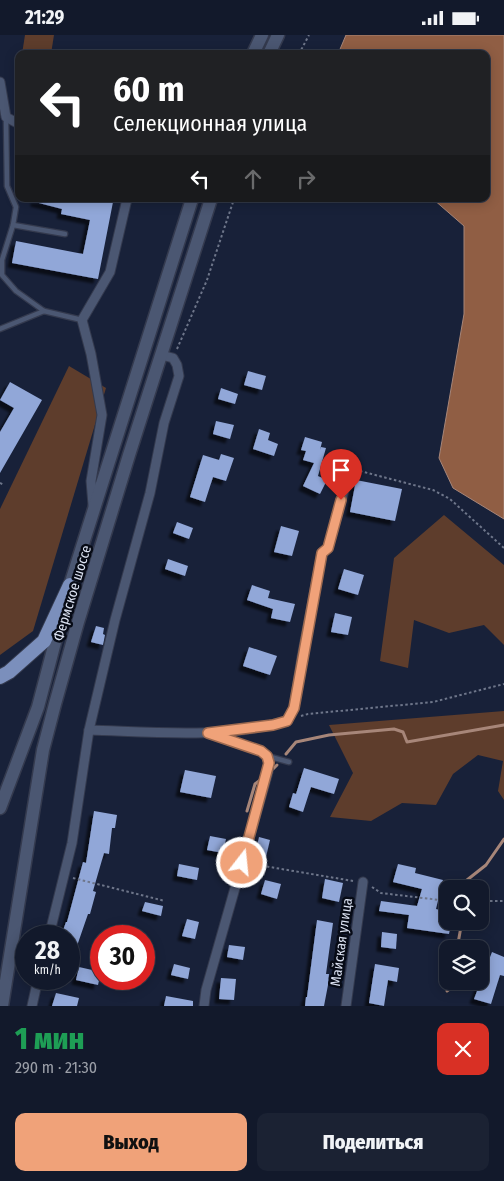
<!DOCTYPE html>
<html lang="ru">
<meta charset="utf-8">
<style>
:root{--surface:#12192b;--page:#1b2233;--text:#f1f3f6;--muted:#9ca0a9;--line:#313847;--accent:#f0a279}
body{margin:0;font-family:"Fira Sans Condensed",sans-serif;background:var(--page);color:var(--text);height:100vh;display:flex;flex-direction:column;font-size:19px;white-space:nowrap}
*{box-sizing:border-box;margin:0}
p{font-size:16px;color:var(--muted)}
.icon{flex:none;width:28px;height:28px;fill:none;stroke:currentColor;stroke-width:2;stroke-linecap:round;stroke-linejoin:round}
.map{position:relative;height:971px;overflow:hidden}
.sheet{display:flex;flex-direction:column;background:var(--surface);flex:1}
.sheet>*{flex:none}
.hud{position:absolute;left:15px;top:15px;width:475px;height:152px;border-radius:10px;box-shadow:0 2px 12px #0003,0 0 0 1px var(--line);background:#202124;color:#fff;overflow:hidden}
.tools{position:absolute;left:439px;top:845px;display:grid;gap:10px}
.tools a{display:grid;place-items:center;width:50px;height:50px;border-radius:10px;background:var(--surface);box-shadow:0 2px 12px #0003,0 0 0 1px var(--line);font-size:25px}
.speed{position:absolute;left:15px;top:890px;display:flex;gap:10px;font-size:25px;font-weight:700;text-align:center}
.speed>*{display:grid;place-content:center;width:65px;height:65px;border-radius:50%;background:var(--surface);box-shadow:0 2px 12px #0003,0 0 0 1px var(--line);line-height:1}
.speed small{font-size:12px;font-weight:400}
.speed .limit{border:8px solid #d22;background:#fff;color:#111}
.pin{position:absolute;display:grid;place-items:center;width:42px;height:42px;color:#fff;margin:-51px -21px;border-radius:50% 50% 50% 0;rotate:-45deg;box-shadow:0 0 5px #0007}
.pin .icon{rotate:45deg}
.me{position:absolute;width:55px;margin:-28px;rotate:16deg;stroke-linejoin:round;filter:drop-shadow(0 0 4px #0008)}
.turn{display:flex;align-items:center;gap:18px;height:105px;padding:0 15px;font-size:22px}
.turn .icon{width:65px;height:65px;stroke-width:2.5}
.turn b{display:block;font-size:35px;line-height:42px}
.lanes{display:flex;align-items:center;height:48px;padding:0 15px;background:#0003;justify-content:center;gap:25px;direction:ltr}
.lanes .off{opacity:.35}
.round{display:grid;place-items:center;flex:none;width:52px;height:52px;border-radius:10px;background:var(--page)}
.headline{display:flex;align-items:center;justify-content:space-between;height:85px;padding:0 15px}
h1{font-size:30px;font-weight:800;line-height:38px;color:#1e9e55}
.action{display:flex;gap:10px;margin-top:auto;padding:10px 15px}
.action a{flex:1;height:58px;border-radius:10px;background:var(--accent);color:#111;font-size:20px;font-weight:800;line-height:58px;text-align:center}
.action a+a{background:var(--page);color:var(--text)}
.status{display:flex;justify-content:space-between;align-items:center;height:35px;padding:0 25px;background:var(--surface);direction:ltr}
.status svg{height:14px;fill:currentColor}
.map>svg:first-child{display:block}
.green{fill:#5e3d2c}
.water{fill:#905e44;stroke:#a78679}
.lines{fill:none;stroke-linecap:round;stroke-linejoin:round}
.stream{stroke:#a78679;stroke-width:3}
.building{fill:#91a7d8;filter:url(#shadow)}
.service-casing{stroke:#343a4e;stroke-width:7}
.minor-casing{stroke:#343a4e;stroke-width:11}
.secondary-casing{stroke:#343a4e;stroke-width:15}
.primary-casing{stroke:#343a4e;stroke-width:16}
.path{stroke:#6e768a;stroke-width:2;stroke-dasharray:2.5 2.5;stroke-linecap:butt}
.service{stroke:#4b5772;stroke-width:4.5}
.minor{stroke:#4b5772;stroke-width:9}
.secondary{stroke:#4b5772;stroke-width:12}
.primary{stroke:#7b8fbc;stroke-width:14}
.route-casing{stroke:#9c694f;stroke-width:12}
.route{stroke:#f0a279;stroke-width:9}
.labels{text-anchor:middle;stroke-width:5;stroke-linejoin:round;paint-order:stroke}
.street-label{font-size:14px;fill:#dee5f5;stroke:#070b16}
</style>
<div class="status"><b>21:29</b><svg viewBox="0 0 49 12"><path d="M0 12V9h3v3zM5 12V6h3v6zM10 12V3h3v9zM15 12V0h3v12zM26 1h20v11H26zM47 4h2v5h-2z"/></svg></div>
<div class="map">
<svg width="504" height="971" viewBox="0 0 504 971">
<defs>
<filter id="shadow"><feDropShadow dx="-4.5" dy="4.5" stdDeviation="1" flood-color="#0009"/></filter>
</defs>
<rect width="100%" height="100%" fill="#182139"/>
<g class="green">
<polygon points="25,0 54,0 51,19 22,19"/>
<polygon points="69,331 106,353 33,596 0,620 0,474"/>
<polygon points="444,480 504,530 504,610 484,590 449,598 414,585 408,633 380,626 394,523"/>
<polygon points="504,676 504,765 498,756 503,726 478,720 453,739 436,770 402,768 371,786 330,782 353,738 329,690"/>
</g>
<polygon class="water" points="346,0 504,0 504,484 453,453 439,423 464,279 464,191 433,164 486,164 486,19 338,19"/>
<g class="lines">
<g class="stream">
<polyline points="286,719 296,707 329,700 394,694 403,697 407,707 504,690"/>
<polyline points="271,736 277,730"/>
<polyline points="247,776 255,749 263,743"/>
<polyline points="467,854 467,845 486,830 504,804"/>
<polyline points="457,914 462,886"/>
<polyline points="447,956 452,952 452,946"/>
</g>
</g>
<g class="building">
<polygon points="35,164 98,164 113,167 98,244 12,228 16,206 83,219 90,185 61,179 62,174 35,167"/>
<polygon points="248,336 266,341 262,355 244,350"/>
<polygon points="10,347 42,365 0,438 0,397 14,373 0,365"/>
<polygon points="221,353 238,359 235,369 218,364"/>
<polygon points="216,386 234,390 230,404 213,399"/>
<polygon points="259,394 270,398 268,405 278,409 274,421 253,414"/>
<polygon points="305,402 322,407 320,415 321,412 326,413 318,441 327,445 320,459 303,451 314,428 303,425 306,416 301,415"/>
<polygon points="221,419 234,423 226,446 213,442 205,467 190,462 203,420 219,425"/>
<polygon points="356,445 402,454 395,486 350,477"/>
<polygon points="177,487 193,493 189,504 173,498"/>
<polygon points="281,491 299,496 292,521 274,517"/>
<polygon points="168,524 188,531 185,541 165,534"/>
<polygon points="344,534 364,540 358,560 338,554"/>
<polygon points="252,550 270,556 268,563 295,569 290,587 271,583 273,574 247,565"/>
<polygon points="335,578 352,582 348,600 331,597"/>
<polygon points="96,591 104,593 103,599 105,600 103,610 91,607"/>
<polygon points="249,612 277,621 270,640 243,631"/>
<polygon points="304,733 339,744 334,759 311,752 303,777 289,772 293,758 296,759"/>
<polygon points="185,735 216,741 211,763 180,757"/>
<polygon points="94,776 117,780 115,793 112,793 109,819 104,818 93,856 96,857 90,879 88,879 78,908 72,932 69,932 69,901 61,901 66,887 67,887 83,827 86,828"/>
<polygon points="210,801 226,804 223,818 207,815"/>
<polygon points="259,802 270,805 266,822 255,820"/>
<polygon points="179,829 199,833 197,845 177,841"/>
<polygon points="398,829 416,833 415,838 443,845 436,874 440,875 438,887 451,889 449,899 407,893 409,880 379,876 381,866 417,871 422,854 393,847"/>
<polygon points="325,844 343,848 339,867 322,863"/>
<polygon points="265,845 281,849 277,864 261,859"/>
<polygon points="145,867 163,871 161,881 142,876"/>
<polygon points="187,884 199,887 195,904 182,901"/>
<polygon points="317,885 333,888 326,939 329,939 328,950 324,971 305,971 306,962 307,962"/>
<polygon points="382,897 397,899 396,914 381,912"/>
<polygon points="229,910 245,912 243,925 227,922"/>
<polygon points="492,917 504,922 504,941 500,940 491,969 474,964"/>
<polygon points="174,929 190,933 188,944 171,940"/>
<polygon points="375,929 399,933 397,947 388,945 384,971 369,968"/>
<polygon points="79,932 101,937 98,950 76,945"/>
<polygon points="221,943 236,944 234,965 219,964"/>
<polygon points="56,958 79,963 77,971 52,971"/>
<polygon points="166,961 193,966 193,971 164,971"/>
</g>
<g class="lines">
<defs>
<g id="service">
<polyline points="6,83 7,151 16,172 13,190 2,225 2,240 16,256 44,276"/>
<polyline points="13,190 65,199"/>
<polyline points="0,294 44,276 82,285"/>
<polyline points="267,721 289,727"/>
</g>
<g id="minor">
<polyline points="0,47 6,82 19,89"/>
<polyline points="93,470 91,446 102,380 91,319 82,285 110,237 127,164"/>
<path d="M89,695c66,2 134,9 198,-9l7,-13 8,-51 20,-104 6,-5 22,-80"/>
<polyline points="49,901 72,808 89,695 115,585 150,458 164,388 179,341 177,330 173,323 161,320"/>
<polyline points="32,971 38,944"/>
<path d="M204,971l2,-16 62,-218c1,-10 1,-15 -7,-21l-51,-17"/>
<polyline points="346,971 363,847"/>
</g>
<g id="secondary">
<polyline points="253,19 262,0"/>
<polyline points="269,19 278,0"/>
<polyline points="0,773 38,672 70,550 192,164"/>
<polyline points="2,971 43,715 55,669 78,587 129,420 211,164"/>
</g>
<polyline id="primary" points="0,642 9,637 44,606 70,550"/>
</defs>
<use href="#service" class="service-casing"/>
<use href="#minor" class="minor-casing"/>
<use href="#secondary" class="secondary-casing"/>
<use href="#primary" class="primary-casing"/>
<g class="path">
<polyline points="299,19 309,0"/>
<polyline points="177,314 207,245 234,164"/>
<polyline points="360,436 433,455 450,464 504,513"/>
<polyline points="0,448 4,450"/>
<polyline points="301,681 308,679 433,667 504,649"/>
<polyline points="252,829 353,846"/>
<polyline points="73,843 165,866"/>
<polyline points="372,852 381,858 448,866"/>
<polyline points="480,866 504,866"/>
</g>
<use href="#service" class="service"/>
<use href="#minor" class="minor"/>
<use href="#secondary" class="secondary"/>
<use href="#primary" class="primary"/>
</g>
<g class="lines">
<defs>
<polyline id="route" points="242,828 269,728 267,721 261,716 208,698 273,690 287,686 294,673 322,518 328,513 341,465"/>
</defs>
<use href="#route" class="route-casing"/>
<use href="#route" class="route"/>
</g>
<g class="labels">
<g class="street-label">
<text transform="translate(72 558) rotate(-73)" y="5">Фермское шоссе</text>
<text transform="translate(341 907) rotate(-82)" y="5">Майская улица</text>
</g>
</g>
</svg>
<div class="tools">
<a><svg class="icon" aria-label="search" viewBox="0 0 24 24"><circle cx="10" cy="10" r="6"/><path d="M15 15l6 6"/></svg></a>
<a><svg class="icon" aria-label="layers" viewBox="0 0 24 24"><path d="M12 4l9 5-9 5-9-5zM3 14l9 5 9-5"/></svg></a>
</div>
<div class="speed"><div>28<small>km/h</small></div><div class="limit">30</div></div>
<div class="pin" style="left:341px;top:465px;background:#d93025"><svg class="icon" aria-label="arrive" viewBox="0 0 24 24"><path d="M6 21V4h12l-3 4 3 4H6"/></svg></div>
<svg class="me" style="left:242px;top:828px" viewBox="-20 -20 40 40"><circle r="17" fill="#f0a279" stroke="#fff" stroke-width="3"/><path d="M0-11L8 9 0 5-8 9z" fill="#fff"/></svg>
<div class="hud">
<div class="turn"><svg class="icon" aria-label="left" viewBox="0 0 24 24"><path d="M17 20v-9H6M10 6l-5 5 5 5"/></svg><div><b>60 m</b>Селекционная улица</div></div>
<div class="lanes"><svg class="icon" aria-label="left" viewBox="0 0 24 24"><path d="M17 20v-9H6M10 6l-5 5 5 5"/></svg><svg class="icon off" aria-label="ahead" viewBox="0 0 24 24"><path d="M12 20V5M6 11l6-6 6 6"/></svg><svg class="icon off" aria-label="right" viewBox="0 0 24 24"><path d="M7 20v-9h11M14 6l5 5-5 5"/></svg></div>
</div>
</div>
<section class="sheet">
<div class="headline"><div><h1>1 мин</h1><p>290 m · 21:30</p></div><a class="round" style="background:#d93025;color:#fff"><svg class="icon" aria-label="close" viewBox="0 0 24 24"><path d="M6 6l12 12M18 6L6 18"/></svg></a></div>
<div class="action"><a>Выход</a><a>Поделиться</a></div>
</section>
